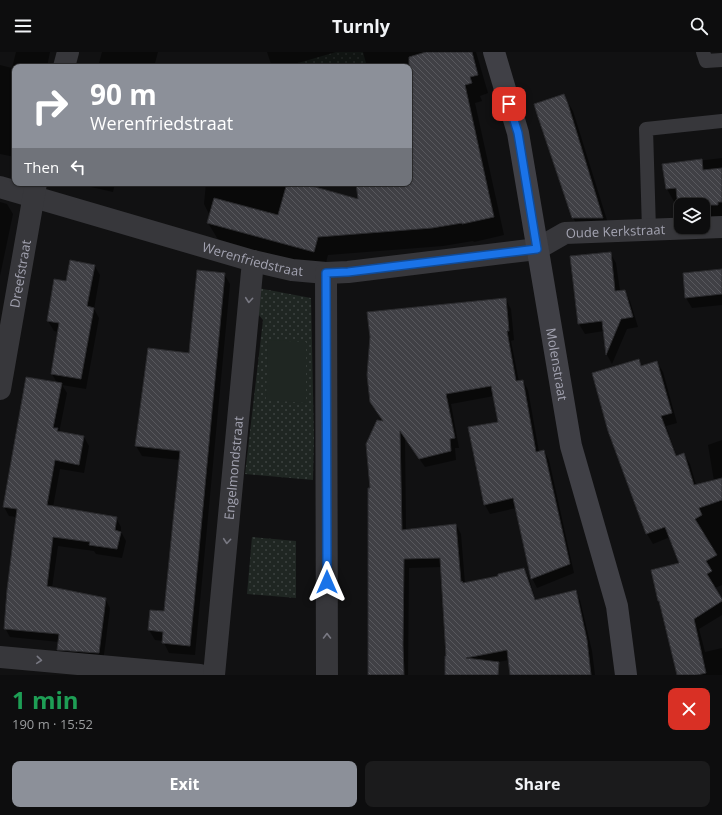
<!DOCTYPE html>
<meta charset="utf-8">
<style>
:root{--surface:#0d0d0e;--page:#1b1b1c;--text:#f1f3f6;--muted:#9a9c9e;--line:#2d2d2e;--accent:#8c9099}
body{margin:0;font-family:"Open Sans",sans-serif;background:var(--page);color:var(--text);height:100vh;display:flex;flex-direction:column;font-size:15px;white-space:nowrap}
*{box-sizing:border-box;margin:0}
p{font-size:13px;color:var(--muted)}
.icon{flex:none;width:22px;height:22px;fill:none;stroke:currentColor;stroke-width:2;stroke-linecap:round;stroke-linejoin:round}
.map{position:relative;height:623px;overflow:hidden}
.side{display:flex;flex-direction:column;background:var(--surface);flex:1}
.side>*{flex:none}
.top-card{position:absolute;left:12px;top:12px;width:400px;height:122px;border-radius:8px;box-shadow:0 1px 3px #0004,0 0 0 1px var(--line);background:#8c9099;color:#fff;overflow:hidden}
.buttons{position:absolute;left:674px;top:146px;display:grid;gap:8px}
.buttons a{display:grid;place-items:center;width:36px;height:36px;border-radius:8px;background:var(--surface);box-shadow:0 1px 3px #0004,0 0 0 1px var(--line);font-size:20px}
.pin{position:absolute;display:grid;place-items:center;width:34px;height:34px;color:#fff;margin:-17px;border-radius:8px;box-shadow:0 2px 6px #0006}
.me{position:absolute;width:44px;margin:-22px;rotate:0deg;stroke-linejoin:round;filter:drop-shadow(0 0 3px #0008)}
.turn{display:flex;align-items:center;gap:14px;height:84px;padding:0 12px;font-size:18px}
.turn .icon{width:52px;height:52px;stroke-width:2.5}
.turn b{display:block;font-size:28px;line-height:34px}
.then{display:flex;align-items:center;height:38px;padding:0 12px;background:#0003;gap:8px;font-size:15px}
.round{display:grid;place-items:center;flex:none;width:42px;height:42px;border-radius:8px;background:var(--page)}
.head{display:flex;align-items:center;justify-content:space-between;height:68px;padding:0 12px}
h1{font-size:24px;font-weight:700;line-height:30px;color:#1e9e55}
.button{display:flex;gap:8px;margin-top:auto;padding:8px 12px}
.button a{flex:1;height:46px;border-radius:8px;background:var(--accent);color:#fff;font-size:16px;font-weight:700;line-height:46px;text-align:center}
.button a+a{background:var(--page);color:var(--text)}
header{display:flex;justify-content:space-between;align-items:center;height:52px;padding:0 12px;background:var(--surface);font-size:18px;font-weight:700}
.map>svg:first-child{display:block}
.green{fill:url(#green-dots)}
.pitch{fill:#1f2622}
.shadow{fill:#0007}
.building{fill:url(#building-back-hatch);stroke:#2b2b2e}
.lines{fill:none;stroke-linecap:round;stroke-linejoin:round}
.lane{stroke:#37373b;stroke-width:14}
.street{stroke:#37373b;stroke-width:22}
.secondary{stroke:#404046;stroke-width:22}
.oneway{stroke:#787882}
.route-casing{stroke:#114b97;stroke-width:10}
.route{stroke:#1a73e8;stroke-width:7}
.labels{text-anchor:middle;stroke-width:3;stroke-linejoin:round;paint-order:stroke}
.street-label{font-size:13px;fill:#a3a3b1;stroke:#0c0c0d}
</style>
<header><svg class="icon" aria-label="menu" viewBox="0 0 24 24"><path d="M4 6h16M4 12h16M4 18h16"/></svg>Turnly<svg class="icon" aria-label="search" viewBox="0 0 24 24"><circle cx="10" cy="10" r="6"/><path d="M15 15l6 6"/></svg></header>
<div class="map">
<svg width="722" height="623" viewBox="0 0 722 623">
<defs>
<pattern id="green-dots" width="8" height="8" patternUnits="userSpaceOnUse"><rect width="8" height="8" fill="#1f2622"/><path d="M2 2h.1M6 6h.1" fill="none" stroke="#3c4240" stroke-width="1.8" stroke-linecap="round"/></pattern>
<pattern id="building-back-hatch" width="6" height="6" patternUnits="userSpaceOnUse"><rect width="6" height="6" fill="#404045"/><path d="M-1 5l2 2M0 0l6 6M5-1l2 2" fill="none" stroke="#58585d"/></pattern>
</defs>
<rect width="100%" height="100%" fill="#111112"/>
<g class="green">
<polygon points="336,0 363,0 366,11 353,15 284,15"/>
<polygon points="258,236 311,246 314,387 313,428 245,422 263,268 254,257"/>
<polygon points="252,485 296,489 296,546 247,542"/>
</g>
<polygon class="pitch" points="268,288 306,290 306,351 266,348"/>
<g class="shadow">
<polygon points="16,0 50,0 47,15 15,15 15,105 0,102 0,13 12,16"/>
<polygon points="102,0 158,0 154,15 98,15"/>
<polygon points="267,0 476,0 488,41 480,44 482,49 475,51 504,183 474,190 473,189 443,194 328,203 324,218 219,189 208,171 210,164 204,152 206,131 304,131 305,133 360,148 357,131 409,131 409,15 272,15"/>
<polygon points="564,44 573,59 611,181 582,181 573,166"/>
<polygon points="722,106 722,164 711,170 703,171 703,153 681,153 681,157 679,154 677,155 667,137 664,113"/>
<polygon points="85,131 115,131 113,140 87,134"/>
<polygon points="0,150 7,152 13,162 0,224"/>
<polygon points="610,201 616,211 620,239 624,239 630,249 638,275 627,277 612,312 607,303 604,279 585,282 579,272"/>
<polygon points="94,213 100,223 94,257 99,266 86,337 62,333 67,341 59,381 84,385 89,394 84,421 60,417 53,455 116,466 121,475 121,480 126,489 122,506 96,502 94,499 58,494 52,536 105,547 110,556 103,610 64,606 58,597 59,590 10,585 5,576 17,465 9,464 4,455 57,331 52,322 59,280 54,279 48,269 67,230"/>
<polygon points="722,218 722,253 692,256 686,246"/>
<polygon points="224,222 230,232 195,603 169,601 163,589 155,588 149,578 165,560 180,408 142,404 136,394 189,302"/>
<polygon points="506,248 511,257 514,288 511,289 519,330 523,329 528,338 539,400 544,399 549,408 574,521 537,536 532,526 516,456 490,462 485,453 469,376 499,370 494,344 451,352 459,396 455,396 456,408 425,415 405,386 406,479 456,473 461,482 465,532 499,524 524,517 529,526 536,549 575,539 580,548 592,599 595,623 511,623 509,608 471,615 472,623 446,623 447,606 441,515 409,516 408,623 369,623 371,437 384,370 371,350"/>
<polygon points="638,308 642,314 657,310 663,320 677,371 666,374 677,405 684,402 690,412 696,433 714,429 708,393 722,388 722,533 715,536 722,548 722,563 699,577 705,600 722,596 722,623 678,623 680,512 670,485 653,492 647,482 609,379"/>
</g>
<g class="building">
<polygon points="426,0 472,0 478,23 470,25 472,31 465,33 494,165 462,172 462,171 432,176 318,185 314,200 207,171 214,146 278,163 287,131 301,131 358,147 356,131 409,131 409,5"/>
<polygon points="564,42 568,52 603,166 572,166 537,62 534,52"/>
<polygon points="702,107 703,118 722,116 722,150 718,150 718,153 681,153 681,154 678,155 676,136 666,137 662,112"/>
<polygon points="611,200 615,239 625,238 633,265 621,267 606,303 602,269 578,272 570,204"/>
<polygon points="70,208 95,213 87,254 94,256 81,327 51,322 59,271 47,269 54,227 66,229"/>
<polygon points="722,217 722,242 685,246 683,221"/>
<polygon points="197,218 225,221 190,594 162,591 163,580 148,578 150,558 164,559 180,399 135,394 148,296 189,301"/>
<polygon points="506,246 509,279 507,279 516,329 523,328 536,400 544,398 570,512 531,527 513,446 484,453 468,375 498,370 491,334 446,342 455,386 450,387 451,399 419,407 400,379 402,478 456,472 461,530 462,529 463,531 498,524 498,522 524,516 535,548 576,538 587,588 591,623 510,623 507,598 466,606 499,610 498,623 445,623 445,604 446,604 440,506 404,507 403,593 404,623 368,623 368,436 370,436 366,392 377,368 383,369 370,350 367,323 370,285 367,260"/>
<polygon points="639,307 641,314 657,309 672,361 661,364 676,404 684,401 694,433 722,426 722,448 699,456 702,463 695,467 717,503 706,509 712,519 707,522 722,547 722,549 694,567 706,621 697,623 677,623 659,549 658,549 651,518 679,511 665,475 646,482 608,379 592,321"/>
<polygon points="26,325 62,331 53,376 58,376 57,379 84,384 79,413 55,408 47,453 117,465 115,478 121,480 117,497 89,493 90,490 53,485 47,534 106,546 99,601 57,598 59,582 4,577 7,538 17,457 3,455"/>
</g>
<g class="lines">
<g class="lane">
<polyline points="703,0 706,9 722,8"/>
<polyline points="649,178 646,77 722,69"/>
</g>
<g class="street">
<polyline points="64,15 68,0"/>
<path id="s1" d="M0,135l253,74 39,9 34,3 22,-1 189,-23 28,-16 157,-6"/>
<polyline points="326,221 327,623"/>
<path id="s2" d="M0,337l36,-206"/>
<polyline points="0,605 200,623"/>
<path id="s3" d="M214,623l39,-414"/>
</g>
<path class="secondary" id="s4" d="M494,0l24,81 53,313 46,160 9,69"/>
</g>
<defs><path id="oneway-chevron" d="M-2-3.5L2.5 0L-2 3.5" fill="none" stroke-width="1.6" stroke-linecap="round" stroke-linejoin="round"/></defs>
<g class="oneway">
<use href="#oneway-chevron" transform="translate(249 248) rotate(95)"/>
<use href="#oneway-chevron" transform="translate(227 489) rotate(95)"/>
<use href="#oneway-chevron" transform="translate(327 584) rotate(-90)"/>
<use href="#oneway-chevron" transform="translate(39 608) rotate(5)"/>
</g>
<g class="lines">
<defs>
<polyline id="route" points="327,530 326,221 348,220 537,197 518,81 509,52"/>
</defs>
<use href="#route" class="route-casing"/>
<use href="#route" class="route"/>
</g>
<g class="labels">
<g class="street-label">
<text dy="5" stroke="none"><textPath href="#s1" startOffset="633">Oude Kerkstraat</textPath></text>
<text dy="5" stroke="none"><textPath href="#s1" startOffset="263">Werenfriedstraat</textPath></text>
<text dy="5" stroke="none"><textPath href="#s2" startOffset="117">Dreefstraat</textPath></text>
<text dy="5" stroke="none"><textPath href="#s4" startOffset="319">Molenstraat</textPath></text>
<text dy="5" stroke="none"><textPath href="#s3" startOffset="208">Engelmondstraat</textPath></text>
</g>
</g>
</svg>
<div class="buttons">
<a><svg class="icon" aria-label="layers" viewBox="0 0 24 24"><path d="M12 4l9 5-9 5-9-5zM3 14l9 5 9-5"/></svg></a>
</div>
<div class="pin" style="left:509px;top:52px;background:#d93025"><svg class="icon" aria-label="arrive" viewBox="0 0 24 24"><path d="M6 21V4h12l-3 4 3 4H6"/></svg></div>
<svg class="me" style="left:327px;top:530px" viewBox="-20 -20 40 40"><path d="M0-17L14 15 0 8-14 15z" fill="#1a73e8" stroke="#fff" stroke-width="4"/></svg>
<div class="top-card">
<div class="turn"><svg class="icon" aria-label="right" viewBox="0 0 24 24"><path d="M7 20v-9h11M14 6l5 5-5 5"/></svg><div><b>90 m</b>Werenfriedstraat</div></div>
<div class="then">Then<svg class="icon" aria-label="left" viewBox="0 0 24 24"><path d="M17 20v-9H6M10 6l-5 5 5 5"/></svg></div>
</div>
</div>
<section class="side">
<div class="head"><div><h1>1 min</h1><p>190 m · 15:52</p></div><a class="round" style="background:#d93025;color:#fff"><svg class="icon" aria-label="close" viewBox="0 0 24 24"><path d="M6 6l12 12M18 6L6 18"/></svg></a></div>
<div class="button"><a>Exit</a><a>Share</a></div>
</section>
